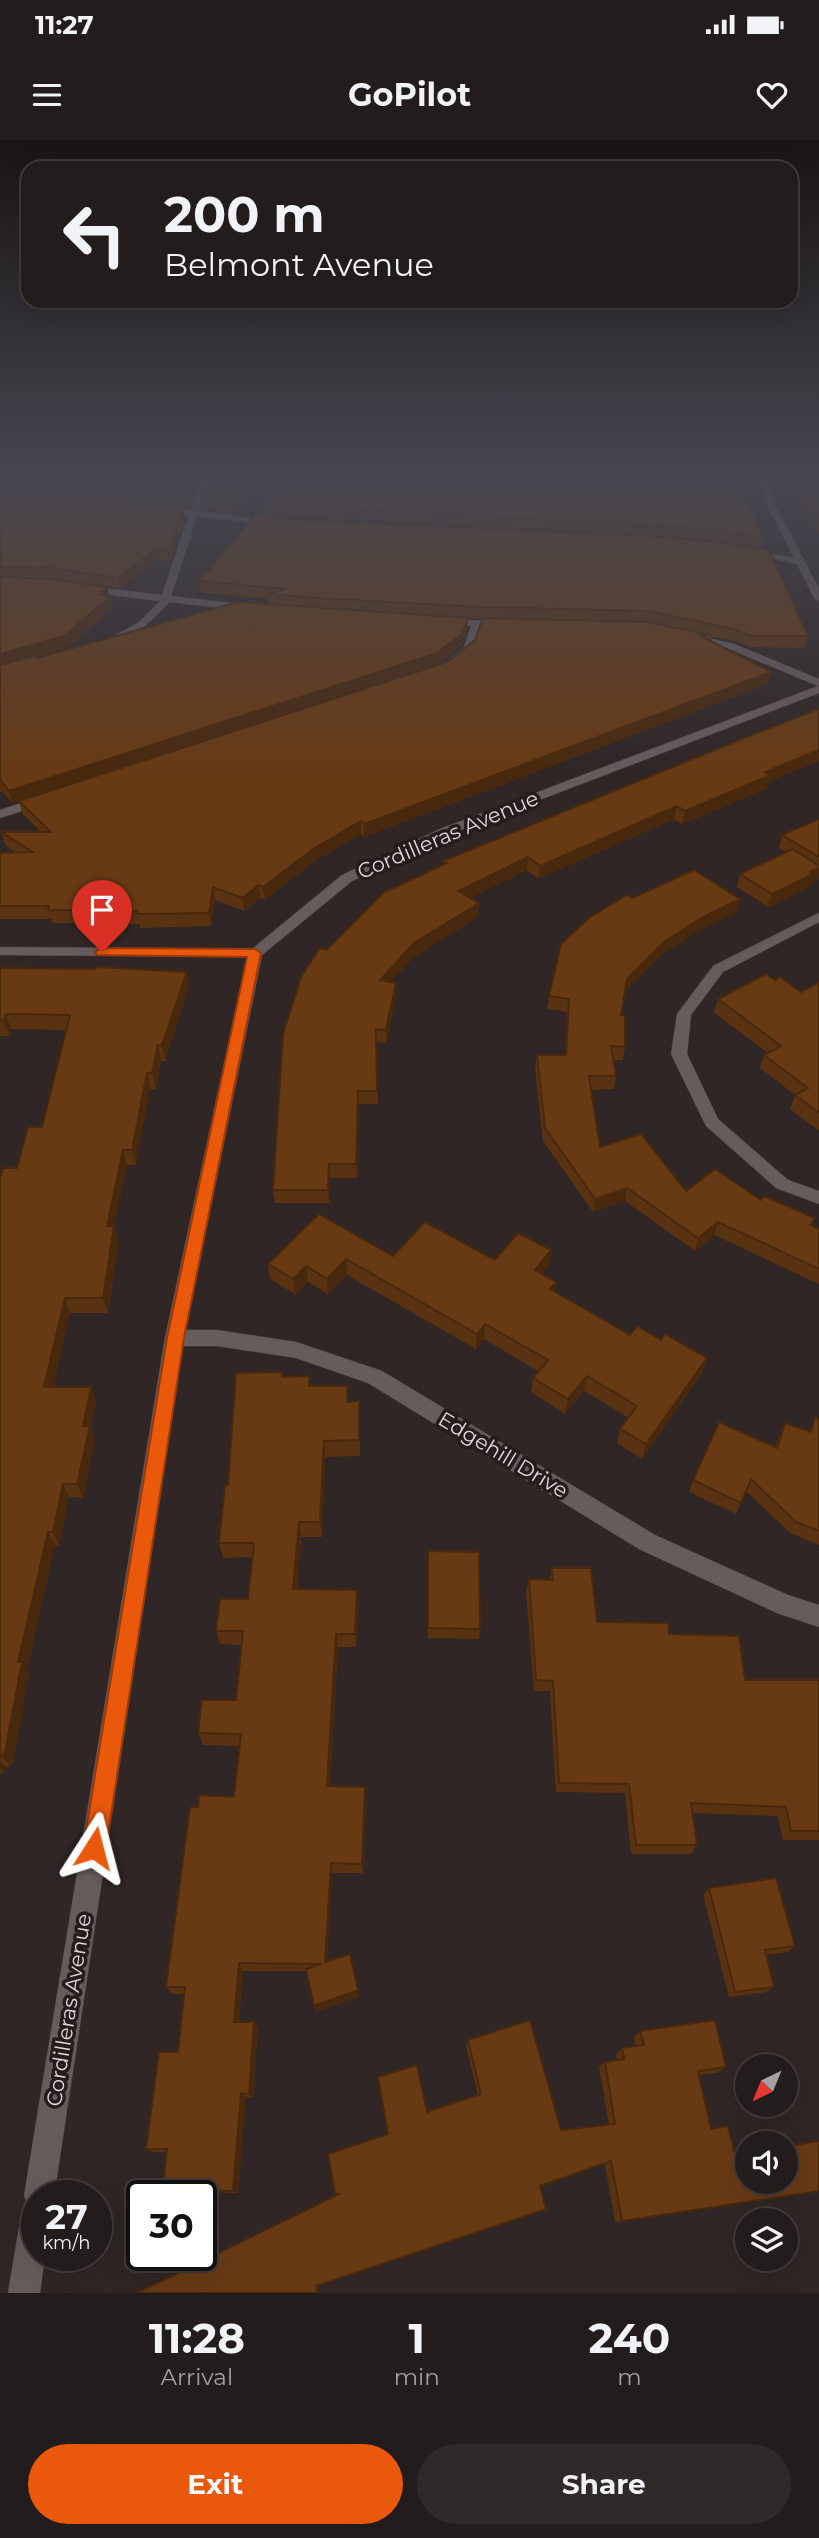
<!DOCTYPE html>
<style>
:root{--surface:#231c1c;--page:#2f2929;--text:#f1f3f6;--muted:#a3a1a3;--line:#403a3b;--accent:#ea580c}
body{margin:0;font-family:Montserrat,sans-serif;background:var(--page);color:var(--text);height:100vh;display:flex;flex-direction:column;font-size:26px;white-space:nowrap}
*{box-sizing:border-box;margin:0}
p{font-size:23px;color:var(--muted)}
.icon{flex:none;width:38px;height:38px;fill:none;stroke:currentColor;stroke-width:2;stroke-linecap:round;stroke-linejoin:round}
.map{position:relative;height:2153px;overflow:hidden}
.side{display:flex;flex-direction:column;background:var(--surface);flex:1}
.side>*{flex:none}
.banner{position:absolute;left:21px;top:21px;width:777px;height:147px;border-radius:21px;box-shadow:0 7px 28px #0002,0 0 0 2px var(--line);background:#231c1c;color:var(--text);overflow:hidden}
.needle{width:46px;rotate:223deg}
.controls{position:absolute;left:735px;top:1914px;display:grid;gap:14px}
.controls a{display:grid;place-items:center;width:63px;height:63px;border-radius:50%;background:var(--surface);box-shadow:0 7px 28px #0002,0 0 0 2px var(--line);font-size:35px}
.speed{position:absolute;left:21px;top:2040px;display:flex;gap:14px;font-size:35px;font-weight:700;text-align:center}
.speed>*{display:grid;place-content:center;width:91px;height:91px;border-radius:50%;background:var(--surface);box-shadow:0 7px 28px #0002,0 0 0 2px var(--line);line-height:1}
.speed small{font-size:18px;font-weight:400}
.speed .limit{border:4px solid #111;border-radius:10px;background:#fff;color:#111}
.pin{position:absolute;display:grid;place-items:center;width:60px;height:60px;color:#fff;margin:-72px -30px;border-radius:50% 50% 50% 0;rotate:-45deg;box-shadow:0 0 7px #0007}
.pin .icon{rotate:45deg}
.me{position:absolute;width:77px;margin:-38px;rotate:9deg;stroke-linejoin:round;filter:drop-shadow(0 0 5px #0008)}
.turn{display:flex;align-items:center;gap:24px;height:147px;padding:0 28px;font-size:32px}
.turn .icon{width:91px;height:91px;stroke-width:2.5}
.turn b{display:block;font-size:49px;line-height:60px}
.eta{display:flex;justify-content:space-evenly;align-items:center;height:119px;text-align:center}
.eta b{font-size:42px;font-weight:700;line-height:49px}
.primary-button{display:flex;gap:14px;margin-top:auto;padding:14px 28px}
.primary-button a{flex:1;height:80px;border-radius:42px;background:var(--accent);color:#fff;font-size:28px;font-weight:700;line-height:80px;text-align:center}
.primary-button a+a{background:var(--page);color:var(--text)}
.status{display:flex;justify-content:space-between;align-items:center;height:49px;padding:0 35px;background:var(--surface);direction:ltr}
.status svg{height:19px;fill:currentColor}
header{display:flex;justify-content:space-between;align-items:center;height:91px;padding:0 28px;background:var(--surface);font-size:32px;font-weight:700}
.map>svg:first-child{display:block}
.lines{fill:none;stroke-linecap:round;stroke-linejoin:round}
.minor-casing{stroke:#4b4343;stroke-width:1}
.minor{fill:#675c5c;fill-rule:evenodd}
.wall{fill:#593211;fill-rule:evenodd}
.shaded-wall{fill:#49290e}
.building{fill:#683a14;stroke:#49290e;stroke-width:2}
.route{fill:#ea580c;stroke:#983908;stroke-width:2}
.labels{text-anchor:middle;stroke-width:7;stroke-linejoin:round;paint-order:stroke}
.street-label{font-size:21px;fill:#ded8d8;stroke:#251c1c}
</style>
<div class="status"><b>11:27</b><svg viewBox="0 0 49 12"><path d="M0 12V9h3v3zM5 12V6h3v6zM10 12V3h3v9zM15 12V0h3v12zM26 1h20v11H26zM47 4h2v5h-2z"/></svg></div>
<header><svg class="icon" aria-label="menu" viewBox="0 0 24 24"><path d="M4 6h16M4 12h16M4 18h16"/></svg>GoPilot<svg class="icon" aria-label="heart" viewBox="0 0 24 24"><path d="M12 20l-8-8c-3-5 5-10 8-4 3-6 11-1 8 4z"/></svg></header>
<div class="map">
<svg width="819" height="2153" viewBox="0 0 819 2153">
<rect width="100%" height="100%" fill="#2f2625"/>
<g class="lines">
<defs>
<g id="minor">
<path d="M203,334h8l-12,37 77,11 -4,3 -75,-9 -26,80 76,9 5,3 -5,3 -78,-9c-13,15 -41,43 -62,42v-4l32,-18 21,-21 -76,-9 -5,-3 5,-3 78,9 27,-80 -32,-6 4,-3 30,4z"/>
<polygon points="762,334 770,334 772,359 819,449 819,461 814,458 797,424 745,413 750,410 794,418 764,359"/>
<polygon points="446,479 505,482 510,485 505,488 481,487 473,510 453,523 448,520 464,507 471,486 442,484 441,482"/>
<polygon points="690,494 734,504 819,539 819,553 448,695 352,741 262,815 186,1190 217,1190 296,1202 382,1231 655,1395 788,1455 819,1465 819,1487 777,1473 639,1409 368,1243 296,1218 217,1206 183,1206 54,2056 37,2056 37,2116 45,2116 40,2153 8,2153 22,2070 26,2060 24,2056 165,1198 247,817 0,815 0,807 252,809 342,735 440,689 818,546 727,508 686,499 685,497"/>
<polygon points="43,656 47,657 47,663 0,678 0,670"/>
<polygon points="819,773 819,782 723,832 691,875 687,914 718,979 788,1040 819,1051 819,1064 776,1048 706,986 671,914 677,874 713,826"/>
</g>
</defs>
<use href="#minor" class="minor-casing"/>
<use href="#minor" class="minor"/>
</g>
<g class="wall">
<path d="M0,334h200l-11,33 -80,-10 -93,1 168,9 1,10 -14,44h-16l-35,28 -13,-2 6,20 -46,41 -25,7v1l227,-52 -1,-5 -68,-7 -1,-11 102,-61 347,15 -384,-20 -1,-10 23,-29 -2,-2h451l29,64 -3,11 47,87 -3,12 -56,-1 -14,-6 -23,-4 -1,4 57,43 -404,153 -3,-3 -48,28 -48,38 -5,-2 -16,13 -29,-11 -4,26 -71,2v-4l-88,-1 -1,-4h-51v-66h17l-12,-8 -4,-13h40l-19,-19 -3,-12 -7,2 -10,-12 -2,1zM468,478l15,1 -8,21 -28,22 -10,3 25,-20 5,-16z"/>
<polygon points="281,334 233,372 202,369 201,358"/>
<polygon points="787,334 819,334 819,393"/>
<polygon points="769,642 768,648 682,684 674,679 538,739 527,730 470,758 479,776 414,817 390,842 396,857 386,903 377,902 378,964 359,964 357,1038 330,1038 329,1063 275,1063 273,1050 327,810 443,725 443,721"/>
<polygon points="819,679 819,734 817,740 810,743 809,747 768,767 737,747 740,734 786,712 779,708 782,695"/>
<polygon points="633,758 737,772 698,791 662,814 625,852 621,875 625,907 623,920 613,920 616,936 614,949 591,950 600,1007 686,1051 761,1060 815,1078 812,1086 819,1089 819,1144 714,1095 695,1111 625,1061 593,1072 543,1001 535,928 537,915 565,915 567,872 547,869 549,856"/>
<polygon points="0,828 187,832 189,847 165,921 161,921 156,949 150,949 136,1025 127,1025 114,1086 119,1101 108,1173 70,1173 53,1247 96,1261 91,1289 95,1300 83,1358 69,1357 59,1405 55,1405 27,1530 29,1534 13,1623 10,1626 5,1627 4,1633 0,1633 0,1038 17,1028 42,987 66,890 11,889 9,896 0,896"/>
<polygon points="775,840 801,852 819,842 819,991 790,969 795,955 760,928 764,915 768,913 714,873 718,859"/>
<polygon points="551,1110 549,1125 542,1134 556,1142 555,1151 630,1195 702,1233 642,1319 617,1303 620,1289 629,1278 584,1251 565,1274 531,1252 533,1238 538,1231 484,1199 476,1209 347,1135 328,1154 308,1142 295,1154 270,1139 268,1124 393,1116 495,1120"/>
<polygon points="283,1232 283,1237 309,1236 311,1246 347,1246 348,1262 359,1261 360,1316 325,1317 322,1397 301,1397 297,1449 358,1464 356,1507 338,1507 330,1647 366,1658 363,1733 332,1733 327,1821 359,1857 316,1872 314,1866 306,1831 243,1831 239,1882 258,1888 253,1958 246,1957 238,2053 170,2051 163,2049 167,2012 153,2012 146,2009 178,1912 184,1854 172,1854 166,1847 198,1667 234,1657 240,1606 203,1605 198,1593 236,1560 241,1505 220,1504 216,1491 248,1459 253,1417 223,1418 219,1403 228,1345"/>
<polygon points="815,1277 819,1279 819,1405 790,1393 746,1351 736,1374 689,1352 693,1340 775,1307 785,1283 809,1292"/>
<polygon points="428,1411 480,1489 479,1499 428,1498"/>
<polygon points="552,1428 597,1482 669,1494 745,1540 819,1540 819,1700 783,1700 778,1676 692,1673 697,1705 691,1714 631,1714 625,1653 556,1652 550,1551 534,1551 526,1451 529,1439 550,1439"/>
<polygon points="709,1748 795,1806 788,1812 766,1815 774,1847 767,1852 729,1857 703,1755"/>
<polygon points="640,1891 726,1927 717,1933 699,1935 711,1989 735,2014 819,2051 615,2082 605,2024 540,2047 319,2146 137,2153 337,2055 335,2053 388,1994 427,1972 478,1955 466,1907 468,1900 561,1990 609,1984 599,1927 605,1922 617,1920 616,1914 622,1908 636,1906 634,1897"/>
</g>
<g class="shaded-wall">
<polygon points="196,334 200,334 189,367 188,357"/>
<polygon points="267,334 281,334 233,372 232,361"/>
<polygon points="184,367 185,377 171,421 169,410"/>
<polygon points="154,410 155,421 120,449 118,438"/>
<polygon points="107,447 109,457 111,456 113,467 67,508 42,515 45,526 0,527 0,514 99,454"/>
<polygon points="468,478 467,489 462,505 437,525 12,663 9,651"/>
<polygon points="771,532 768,544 364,697 364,684"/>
<polygon points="819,610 819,621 769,642 768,648 682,684 685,671 765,632"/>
<polygon points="677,666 674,679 538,739 540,726"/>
<polygon points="361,681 361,694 313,722 265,760 263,747 313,709"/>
<polygon points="528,717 527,730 458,764 458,751"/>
<polygon points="819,728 819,734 817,740 810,743 809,747 768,767 772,754"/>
<polygon points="258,745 260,758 244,771 243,758"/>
<polygon points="213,747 215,760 211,786 209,773"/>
<polygon points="740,759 737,772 698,791 662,814 625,852 627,839 665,801 701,778"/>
<polygon points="479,763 479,776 414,817 380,853 380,840 414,803"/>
<polygon points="187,832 189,847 165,921 162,905"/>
<polygon points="396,843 396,857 386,903 386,890"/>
<polygon points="6,874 11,889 9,896 4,881"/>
<polygon points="158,905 161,921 156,949 152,933"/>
<polygon points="147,933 150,949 136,1025 132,1010"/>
<polygon points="358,951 359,964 357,1038 356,1024"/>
<polygon points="123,1010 127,1025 111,1101 107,1086"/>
<polygon points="329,1024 330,1038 329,1063 328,1050"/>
<polygon points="627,1048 625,1061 593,1072 595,1059"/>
<polygon points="718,1082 714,1095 695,1111 698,1098"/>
<polygon points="114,1086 119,1101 108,1173 103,1158"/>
<polygon points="551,1110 549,1125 533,1145 535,1130"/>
<polygon points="346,1119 347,1135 328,1154 327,1139"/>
<polygon points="306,1126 308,1142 295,1154 293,1139"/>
<polygon points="556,1142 554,1157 550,1149"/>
<polygon points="65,1158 70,1173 50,1261 44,1247"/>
<polygon points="485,1184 484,1199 476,1209 477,1194"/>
<polygon points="707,1218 702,1233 642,1319 646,1304"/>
<polygon points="587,1236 584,1251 565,1274 568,1259"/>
<polygon points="91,1247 96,1261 91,1289 95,1300 83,1358 77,1344 83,1286"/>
<polygon points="324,1301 325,1317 322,1397 320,1382"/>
<polygon points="63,1344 69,1357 59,1405 53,1392"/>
<polygon points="299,1382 301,1397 295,1463 293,1449"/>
<polygon points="48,1392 55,1405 27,1530 29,1534 13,1623 10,1626 2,1616 18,1522"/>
<polygon points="357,1450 358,1464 356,1507 355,1494"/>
<polygon points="336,1494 338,1507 329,1657 327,1646"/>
<polygon points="0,1621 5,1627 4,1633 0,1628"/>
<polygon points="365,1647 366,1658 363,1733 362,1724"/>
<polygon points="331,1723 332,1733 327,1830 325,1822"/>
<polygon points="239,1823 243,1831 238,1888 234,1882"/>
<polygon points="358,1850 359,1857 316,1872 314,1866"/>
<polygon points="254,1882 258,1888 253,1958 249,1954"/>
<polygon points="241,1953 246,1957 238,2053 233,2051"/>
<polygon points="611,2021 605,2024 536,2049 540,2046"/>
<polygon points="316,2146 319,2146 320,2153 317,2153"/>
</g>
<g class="building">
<polygon points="0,334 196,334 188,357 107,347 0,348"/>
<polygon points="209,334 267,334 232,361 201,358"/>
<polygon points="289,334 735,334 764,398 719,390 650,385 263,365"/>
<polygon points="795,334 819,334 819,377"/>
<polygon points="0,358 107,358 184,367 169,410 154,410 118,438 52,428 0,427"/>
<polygon points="255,375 301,380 649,396 719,402 769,410 808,496 752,496 737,490 649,471 478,467 316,458 268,454 285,449 199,441"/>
<polygon points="0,437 51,439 107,447 99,454 111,456 64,496 0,514"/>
<polygon points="238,462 468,478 462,494 437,513 9,651 0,640 0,525 42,514 37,518"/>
<polygon points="483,478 648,482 712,495 699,495 771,532 364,684 361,681 313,709 263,747 258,745 243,758 213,747 209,773 138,774 138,771 48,770 49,766 0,766 0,713 33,712 1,692 51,692 19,661 447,522 475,500"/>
<polygon points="819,569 819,610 765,632 771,635 685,671 677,666 540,726 528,717 458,751 479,763 414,803 380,840 396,843 386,890 376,889 377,951 358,951 356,1024 329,1024 328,1050 273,1050 283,894 301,837 320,808 327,810 383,753 447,723 443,721 749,596"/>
<polygon points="819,679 819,717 782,695"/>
<polygon points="793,709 819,726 819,728 810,732 813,734 772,754 740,734"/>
<polygon points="694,730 740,759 701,778 665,801 627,839 621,875 625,876 625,907 611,906 616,936 589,936 600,1007 641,994 686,1051 715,1029 761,1060 764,1056 815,1078 810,1085 819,1089 819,1129 718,1082 698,1098 627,1048 595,1059 545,988 537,915 566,915 569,859 549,856 561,804 589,778 627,755 633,758"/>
<polygon points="96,827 187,832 162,905 158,905 152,933 147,933 132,1010 123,1010 107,1086 114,1086 103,1158 65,1158 44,1247 91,1247 83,1286 90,1286 77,1344 63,1344 53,1392 48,1392 18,1522 22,1522 5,1612 2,1616 0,1616 0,1038 3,1028 17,1028 28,987 42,987 70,875 6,874 4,881 0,880 0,828 95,829"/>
<polygon points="766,834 775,840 780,837 801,852 819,842 819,973 795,955 808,948 764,915 781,906 718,859"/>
<polygon points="319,1074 393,1116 425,1082 495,1120 518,1093 551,1110 535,1130 556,1142 550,1149 630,1195 637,1186 661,1200 665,1194 707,1218 646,1304 620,1289 637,1266 587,1236 568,1259 533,1238 548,1220 485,1184 477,1194 346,1119 327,1139 306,1126 293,1139 268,1124"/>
<polygon points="283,1232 282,1237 309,1236 309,1246 347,1246 347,1262 359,1261 359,1300 324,1301 320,1382 299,1382 293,1449 357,1450 355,1494 336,1494 327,1646 365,1647 362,1724 331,1723 325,1822 350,1814 358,1850 314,1866 306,1829 321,1824 239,1823 234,1882 254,1882 249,1954 241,1953 233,2051 163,2049 167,2009 146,2009 159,1912 178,1912 185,1847 166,1847 190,1667 198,1667 199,1655 234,1657 241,1594 198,1593 202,1560 236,1560 243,1491 216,1491 220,1459 248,1459 254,1403 219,1403 225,1345 228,1345 236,1233"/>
<polygon points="815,1277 819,1279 819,1391 796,1382 751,1339 741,1363 693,1340 719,1282 777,1308 785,1283 811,1292"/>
<polygon points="428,1411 479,1412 480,1489 428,1488"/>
<polygon points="552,1428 591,1428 597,1482 668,1483 669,1494 739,1496 745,1540 819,1540 819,1691 791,1691 786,1667 691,1663 697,1705 636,1705 629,1644 559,1643 553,1541 536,1540 529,1439 553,1440"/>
<polygon points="776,1738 795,1806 765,1810 774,1847 735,1852 709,1748"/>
<polygon points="530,1880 561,1990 615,1984 605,1922 624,1919 622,1908 644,1905 640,1891 715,1880 726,1927 698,1931 711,1989 728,1986 735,2014 747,2012 747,2042 786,2042 786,2006 819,2001 819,2051 622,2081 611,2021 540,2046 546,2069 316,2146 317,2153 137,2153 339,2054 335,2053 328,2014 388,1994 378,1937 417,1925 427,1972 481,1954 468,1900"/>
</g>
<linearGradient id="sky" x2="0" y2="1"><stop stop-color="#1a1514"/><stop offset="0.53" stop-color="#474751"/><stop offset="1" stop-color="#474751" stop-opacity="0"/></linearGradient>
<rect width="819" height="635" fill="url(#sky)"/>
<polygon class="route" points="102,808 255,809 261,813 184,1198 106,1708 103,1716 94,1719 86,1716 83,1708 167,1198 247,817 97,815 95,812"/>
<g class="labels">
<g class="street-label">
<text transform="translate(448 695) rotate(-23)" y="7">Cordilleras Avenue</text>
<text transform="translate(503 1315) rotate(31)" y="7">Edgehill Drive</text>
<text transform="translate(69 1870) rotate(-81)" y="7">Cordilleras Avenue</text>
</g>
</g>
</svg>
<div class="controls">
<a><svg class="needle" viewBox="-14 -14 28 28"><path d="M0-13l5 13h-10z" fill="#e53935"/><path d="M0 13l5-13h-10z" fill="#a3a1a3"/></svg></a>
<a><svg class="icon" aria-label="sound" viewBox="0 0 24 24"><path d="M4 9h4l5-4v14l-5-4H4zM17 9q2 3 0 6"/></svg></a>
<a><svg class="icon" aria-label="layers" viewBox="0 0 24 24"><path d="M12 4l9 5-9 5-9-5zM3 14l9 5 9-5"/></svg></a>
</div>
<div class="speed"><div>27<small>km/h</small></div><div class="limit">30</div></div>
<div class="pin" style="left:102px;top:812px;background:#d93025"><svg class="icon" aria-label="arrive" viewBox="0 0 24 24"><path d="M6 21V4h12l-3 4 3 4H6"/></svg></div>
<svg class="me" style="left:94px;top:1708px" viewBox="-20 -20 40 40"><path d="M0-17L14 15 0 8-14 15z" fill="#ea580c" stroke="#fff" stroke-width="4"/></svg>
<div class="banner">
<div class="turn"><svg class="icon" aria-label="left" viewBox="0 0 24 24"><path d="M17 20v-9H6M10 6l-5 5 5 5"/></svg><div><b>200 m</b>Belmont Avenue</div></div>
</div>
</div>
<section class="side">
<div class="eta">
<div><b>11:28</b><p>Arrival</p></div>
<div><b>1</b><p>min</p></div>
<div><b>240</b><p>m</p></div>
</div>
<div class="primary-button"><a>Exit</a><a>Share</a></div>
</section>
